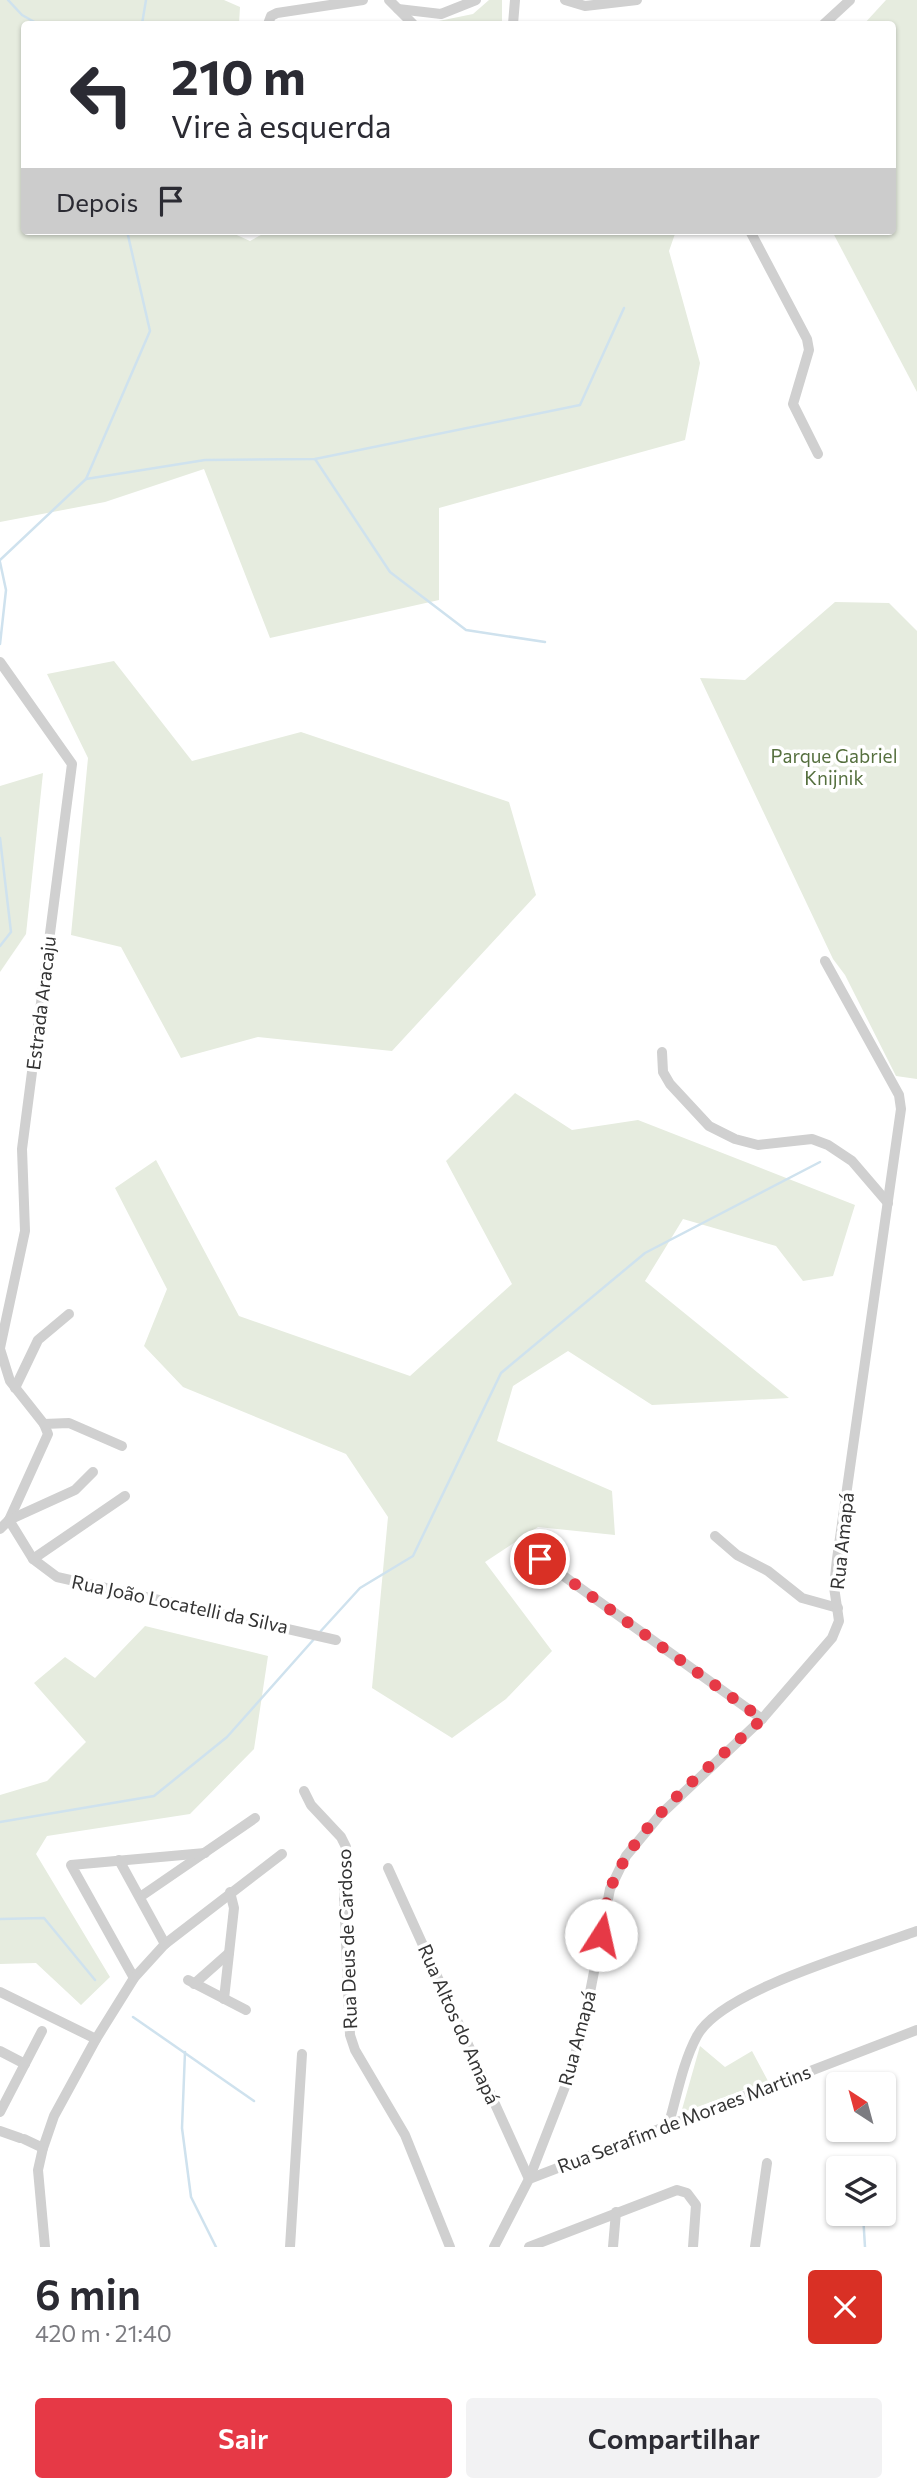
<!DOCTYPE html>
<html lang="pt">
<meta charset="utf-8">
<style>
:root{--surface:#fff;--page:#f2f2f3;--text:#2b2b33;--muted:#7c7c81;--accent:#e63946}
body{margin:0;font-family:Commissioner,sans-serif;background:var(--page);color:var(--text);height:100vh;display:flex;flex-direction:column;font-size:26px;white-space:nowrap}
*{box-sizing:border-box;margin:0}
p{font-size:23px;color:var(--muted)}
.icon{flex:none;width:38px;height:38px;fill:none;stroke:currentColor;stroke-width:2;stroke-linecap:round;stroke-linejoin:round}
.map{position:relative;height:2247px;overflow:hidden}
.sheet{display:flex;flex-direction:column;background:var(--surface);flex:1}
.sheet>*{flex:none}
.top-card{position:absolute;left:21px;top:21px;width:875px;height:214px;border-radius:7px;box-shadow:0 2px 5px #0004;background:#fff;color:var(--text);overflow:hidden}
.needle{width:46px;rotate:324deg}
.controls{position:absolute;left:826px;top:2072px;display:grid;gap:14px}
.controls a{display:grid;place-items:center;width:70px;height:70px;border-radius:7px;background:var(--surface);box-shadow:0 2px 5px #0004;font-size:35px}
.pin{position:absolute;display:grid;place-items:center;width:60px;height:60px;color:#fff;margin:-30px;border:4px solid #fff;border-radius:50%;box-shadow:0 2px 7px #0007}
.me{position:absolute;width:77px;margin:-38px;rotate:10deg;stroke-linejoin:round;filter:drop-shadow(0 0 5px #0008)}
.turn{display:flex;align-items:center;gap:24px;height:147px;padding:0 35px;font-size:32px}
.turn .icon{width:91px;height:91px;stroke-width:2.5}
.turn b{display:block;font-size:49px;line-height:60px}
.then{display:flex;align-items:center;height:66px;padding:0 35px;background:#0003;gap:14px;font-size:26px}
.round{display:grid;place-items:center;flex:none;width:74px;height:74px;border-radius:7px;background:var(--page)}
.head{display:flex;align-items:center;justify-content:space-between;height:119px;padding:0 35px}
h1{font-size:42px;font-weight:600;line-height:52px}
.button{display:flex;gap:14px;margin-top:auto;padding:14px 35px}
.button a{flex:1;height:80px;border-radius:7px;background:var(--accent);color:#fff;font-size:28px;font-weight:600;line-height:80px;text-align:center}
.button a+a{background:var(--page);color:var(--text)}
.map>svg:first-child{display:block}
.green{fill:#e6ecdf}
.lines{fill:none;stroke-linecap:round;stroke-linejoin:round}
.stream{stroke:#cfe2ee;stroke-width:2.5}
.street{stroke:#d0d0d0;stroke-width:10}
.route{stroke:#e63946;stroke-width:12;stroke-dasharray:0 21.6}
.labels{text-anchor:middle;stroke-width:7;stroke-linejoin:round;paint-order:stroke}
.park-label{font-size:19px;fill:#56703f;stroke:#fff}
.street-label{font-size:19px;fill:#333;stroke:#fff}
</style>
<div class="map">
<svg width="917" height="2247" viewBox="0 0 917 2247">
<rect width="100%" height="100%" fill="#fff"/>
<g class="green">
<polygon points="0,0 224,0 240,7 239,24 24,24 24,231 228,231 250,241 268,231 676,231 669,251 700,363 685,440 439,508 439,600 270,638 204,469 105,502 0,522"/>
<polygon points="489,0 502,0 502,24 424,24 473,14"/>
<polygon points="886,0 917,0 917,392 832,231 892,231 892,24 864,24"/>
<polygon points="835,602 889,603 917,631 917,1079 896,1076 845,975 833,959 700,678 745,680"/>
<polygon points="114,661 192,761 301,732 509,802 536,895 392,1051 258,1037 181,1058 121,947 71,935 88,758 47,674"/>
<polygon points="43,773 26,934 0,972 0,786"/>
<polygon points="515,1093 572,1130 638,1120 855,1205 833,1276 803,1281 776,1246 683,1219 645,1281 789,1398 652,1405 568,1351 513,1386 497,1441 612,1491 615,1535 538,1527 485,1562 552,1651 506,1699 452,1738 372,1688 388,1517 346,1454 183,1387 144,1346 167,1289 115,1188 156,1160 239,1316 410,1376 512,1284 446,1161"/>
<polygon points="145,1626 268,1656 254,1749 190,1814 47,1836 36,1854 110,1977 81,2005 36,1963 0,1964 0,1795 47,1781 86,1742 34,1683 65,1657 95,1678"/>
<polygon points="700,2046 725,2067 752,2051 768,2081 681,2113"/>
</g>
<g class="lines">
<g class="stream">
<polyline points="8,0 22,15 38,24"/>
<polyline points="142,24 146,0"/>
<polyline points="315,459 390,572 466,630 545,642"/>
<polyline points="86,479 205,460 315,459 580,405 624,308"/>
<polyline points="0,560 86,479 150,331 127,231"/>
<polyline points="0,562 6,590 0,644"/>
<polyline points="0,838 11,932 0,946"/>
<polyline points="319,1633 360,1588 413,1556 501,1373 645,1253 820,1162"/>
<polyline points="0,1822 154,1796 227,1737 315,1638"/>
<polyline points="0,1919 44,1918 95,1980"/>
<polyline points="133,2017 254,2101"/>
<polyline points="185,2052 182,2128 191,2197 216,2247"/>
<polyline points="863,2214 865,2247"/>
</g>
<g class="street">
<polyline points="389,0 413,24"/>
<polyline points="565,0 585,6 637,0"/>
<polyline points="398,9 441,14 476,0"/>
<polyline points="268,24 271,16 277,13 363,0"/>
<polyline points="513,24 515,0"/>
<polyline points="824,24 850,0"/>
<polyline points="750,231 807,339 809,350 793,404 818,454"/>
<polyline points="0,662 72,764 22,1149 25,1231 0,1348"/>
<polyline points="662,1052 663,1072 670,1084 709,1126 735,1139 758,1145 812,1139 828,1145 852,1161 888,1203"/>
<polyline points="0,1349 10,1381 44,1424 48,1434 9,1520 0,1529"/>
<polyline points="15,1388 38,1340 69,1314"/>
<polyline points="44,1424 69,1423 122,1446"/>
<polyline points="9,1520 33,1559 57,1577 336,1640"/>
<polyline points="9,1520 75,1490 93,1472"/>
<polyline points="715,1536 737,1555 768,1571 802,1598 838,1608"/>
<polyline points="33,1559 125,1496"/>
<polyline points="540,1559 762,1719"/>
<polyline points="304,1791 311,1805 341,1837 346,1847 344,1896 350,2035 355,2050 405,2135 450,2247"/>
<polyline points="119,1860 165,1944"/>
<polyline points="388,1868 529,2179 917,2030"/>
<polyline points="140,1897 255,1818"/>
<polyline points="134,1978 71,1865 205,1853"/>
<polyline points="188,1980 246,2010"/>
<polyline points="194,1984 229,1953"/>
<polyline points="0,1992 96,2039"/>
<polyline points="224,1999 234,1908 230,1892"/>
<polyline points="0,2051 25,2064"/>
<polyline points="0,2112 42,2031"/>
<path d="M669,2123c8,-28 14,-61 28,-87 24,-46 169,-86 220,-105"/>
<polyline points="0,2131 20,2138"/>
<polyline points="24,2139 43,2148"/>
<polyline points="45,2247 38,2170 43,2148 54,2116 96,2039 134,1978 165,1944 282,1854"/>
<polyline points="290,2247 302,2054"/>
<polyline points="494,2247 529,2179 570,2074 586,2013 610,1889 626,1856 660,1815 762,1719 832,1638 839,1621 834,1587 837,1559 901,1109 899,1095 825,961"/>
<polyline points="529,2247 677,2190 687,2193 696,2205 693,2247"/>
<polyline points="613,2247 616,2212"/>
<polyline points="755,2247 767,2163"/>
</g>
</g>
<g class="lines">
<path class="route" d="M540,1559l222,160c-51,48 -125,102 -151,168 -6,14 -7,33 -10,48"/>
</g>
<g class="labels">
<g class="park-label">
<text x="834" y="763">Parque Gabriel<tspan x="834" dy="22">Knijnik</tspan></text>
</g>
<g class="street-label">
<text transform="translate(41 1003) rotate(-83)" y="7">Estrada Aracaju</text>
<text transform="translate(842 1541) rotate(-84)" y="7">Rua Amapá</text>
<text transform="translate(180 1604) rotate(12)" y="7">Rua João Locatelli da Silva</text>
<text transform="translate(347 1939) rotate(-92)" y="7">Rua Deus de Cardoso</text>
<text transform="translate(459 2024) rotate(66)" y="7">Rua Altos do Amapá</text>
<text transform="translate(577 2038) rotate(-75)" y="7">Rua Amapá</text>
<text transform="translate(684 2119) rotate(-21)" y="7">Rua Serafim de Moraes Martins</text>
</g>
</g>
</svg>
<div class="controls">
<a><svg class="needle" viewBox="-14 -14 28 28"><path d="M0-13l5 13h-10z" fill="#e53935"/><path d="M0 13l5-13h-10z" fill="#7c7c81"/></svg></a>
<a><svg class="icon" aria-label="layers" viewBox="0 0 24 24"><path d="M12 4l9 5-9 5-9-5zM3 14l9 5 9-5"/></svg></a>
</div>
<div class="pin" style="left:540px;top:1559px;background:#d93025"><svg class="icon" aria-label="arrive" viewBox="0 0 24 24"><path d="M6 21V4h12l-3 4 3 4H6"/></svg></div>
<svg class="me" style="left:601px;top:1935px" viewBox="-20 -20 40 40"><circle r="19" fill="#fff"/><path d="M0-13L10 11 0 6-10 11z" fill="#e63946"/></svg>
<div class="top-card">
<div class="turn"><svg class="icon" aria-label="left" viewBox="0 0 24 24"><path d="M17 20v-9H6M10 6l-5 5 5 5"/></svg><div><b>210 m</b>Vire à esquerda</div></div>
<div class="then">Depois<svg class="icon" aria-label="arrive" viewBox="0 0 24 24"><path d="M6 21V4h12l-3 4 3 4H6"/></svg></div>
</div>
</div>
<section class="sheet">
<div class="head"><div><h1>6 min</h1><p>420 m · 21:40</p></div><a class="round" style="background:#d93025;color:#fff"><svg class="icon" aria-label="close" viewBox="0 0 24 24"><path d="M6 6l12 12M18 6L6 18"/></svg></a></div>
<div class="button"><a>Sair</a><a>Compartilhar</a></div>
</section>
